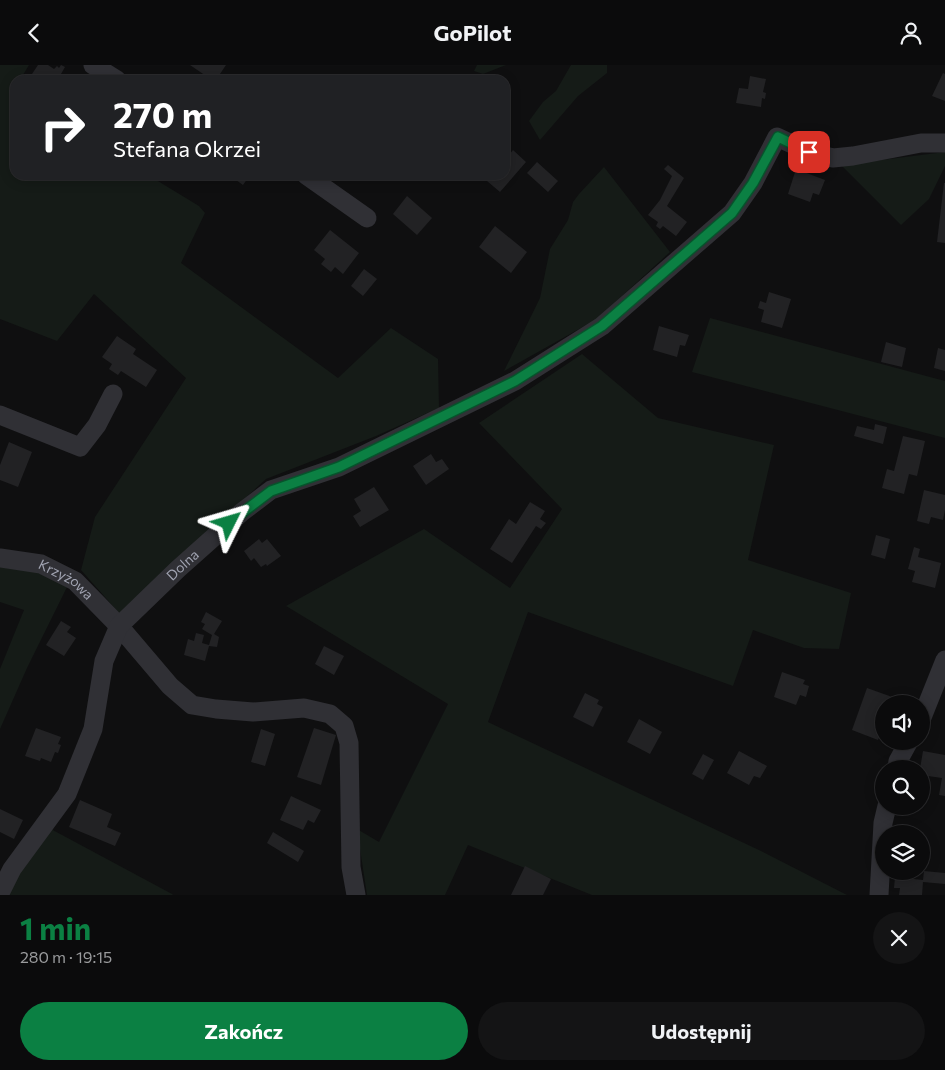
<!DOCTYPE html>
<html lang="pl">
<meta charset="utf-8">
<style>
:root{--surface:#0b0b0c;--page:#141415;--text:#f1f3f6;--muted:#9a9b9d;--line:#2b2b2d;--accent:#0b8043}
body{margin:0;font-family:Commissioner,sans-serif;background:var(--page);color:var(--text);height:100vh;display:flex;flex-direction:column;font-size:19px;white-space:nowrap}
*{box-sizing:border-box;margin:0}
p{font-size:16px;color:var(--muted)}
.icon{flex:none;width:28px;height:28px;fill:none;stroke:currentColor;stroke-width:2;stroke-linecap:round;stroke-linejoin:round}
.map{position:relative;height:830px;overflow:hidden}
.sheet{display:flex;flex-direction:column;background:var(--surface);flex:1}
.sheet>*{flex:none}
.guide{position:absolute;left:10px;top:10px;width:500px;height:105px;border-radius:15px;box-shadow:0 2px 12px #0003,0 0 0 1px var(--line);background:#202124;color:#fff;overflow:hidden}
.buttons{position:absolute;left:875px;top:630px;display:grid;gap:10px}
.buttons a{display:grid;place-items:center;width:55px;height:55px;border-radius:50%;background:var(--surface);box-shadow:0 2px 12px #0003,0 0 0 1px var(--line);font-size:25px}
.pin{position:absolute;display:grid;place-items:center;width:42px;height:42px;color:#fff;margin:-21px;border-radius:10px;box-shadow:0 2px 8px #0006}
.me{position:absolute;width:55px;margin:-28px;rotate:50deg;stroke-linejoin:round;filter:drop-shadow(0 0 4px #0008)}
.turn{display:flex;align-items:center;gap:18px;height:105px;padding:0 20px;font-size:22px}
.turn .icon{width:65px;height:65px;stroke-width:2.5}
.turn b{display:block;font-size:35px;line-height:42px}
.round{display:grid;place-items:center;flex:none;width:52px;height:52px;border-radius:26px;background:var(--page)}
.headline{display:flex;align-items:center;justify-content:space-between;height:85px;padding:0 20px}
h1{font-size:30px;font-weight:700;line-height:38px;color:var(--accent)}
.cta{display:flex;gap:10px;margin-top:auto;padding:10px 20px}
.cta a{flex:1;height:58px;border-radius:30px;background:var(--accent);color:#fff;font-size:20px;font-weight:700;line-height:58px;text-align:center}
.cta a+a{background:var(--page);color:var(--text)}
header{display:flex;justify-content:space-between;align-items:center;height:65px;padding:0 20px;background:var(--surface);font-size:22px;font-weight:700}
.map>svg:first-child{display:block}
.green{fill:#151b17}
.building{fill:#222224}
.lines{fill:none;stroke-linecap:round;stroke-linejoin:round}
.minor{stroke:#303035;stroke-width:19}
.route-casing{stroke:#07532c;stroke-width:12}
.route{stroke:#0b8043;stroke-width:9}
.labels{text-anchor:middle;stroke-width:5;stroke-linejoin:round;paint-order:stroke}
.street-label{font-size:14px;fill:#a0a3b1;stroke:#0a0a0b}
</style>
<header><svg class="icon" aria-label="back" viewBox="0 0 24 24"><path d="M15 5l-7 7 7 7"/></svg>GoPilot<svg class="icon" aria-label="person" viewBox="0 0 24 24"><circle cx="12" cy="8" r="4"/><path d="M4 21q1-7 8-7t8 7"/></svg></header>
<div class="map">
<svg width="945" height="830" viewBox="0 0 945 830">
<rect width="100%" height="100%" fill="#0f0f10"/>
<g class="green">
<polygon points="0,0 29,0 20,15 15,15 15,24 9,33 15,37 15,110 148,110 199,141 205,148 181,198 338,313 391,263 438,294 439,343 376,371 266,414 120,549 81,505 95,452 186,313 94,229 57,276 0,254"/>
<polygon points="477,0 506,0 483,9 474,6"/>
<polygon points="571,0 607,0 607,8 578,31 540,75 529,56 543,37 556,26"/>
<polygon points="945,87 945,101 929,134 901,160 841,100"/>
<polygon points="604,102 670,187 597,254 504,306 540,233 550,184 568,155 573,137 579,129"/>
<polygon points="710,253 945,316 945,373 692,307"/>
<polygon points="582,289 658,353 774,380 748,495 851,528 839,584 804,583 753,565 733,621 528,547 488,657 761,786 847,830 592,830 468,780 445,830 367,830 357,764 379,777 448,639 286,541 424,464 510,523 562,444 479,358"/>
<polygon points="0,502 42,508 67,522 27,603 0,664 0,604 24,545 0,537"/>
<polygon points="49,763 172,829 173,830 5,830"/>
</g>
<g class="building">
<polygon points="38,0 48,0 54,4 57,1 59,3 61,0 65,2 61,9 67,12 65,15 28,15"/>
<polygon points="190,0 226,0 216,15 212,15"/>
<polygon points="943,8 945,9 945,36 932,31"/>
<polygon points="750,11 766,14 763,27 766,28 765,34 762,33 761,42 736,38 739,23 748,24"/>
<polygon points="513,85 526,97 500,127 487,116 492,110 505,110 505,95"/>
<polygon points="537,97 558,116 548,127 527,108"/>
<polygon points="668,100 684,113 667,141 687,157 676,171 663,161 660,164 656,161 658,157 648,150 660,135 672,111 664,104"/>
<polygon points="796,104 825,115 819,130 813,128 810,137 788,129"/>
<polygon points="229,110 250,110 243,120"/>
<polygon points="944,118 945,118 945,178 937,177"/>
<polygon points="407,131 432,153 417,170 393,149"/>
<polygon points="495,161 527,187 511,208 479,182"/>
<polygon points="330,165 359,188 343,209 335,202 331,207 321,199 325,194 314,185"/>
<polygon points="364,204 377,214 363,231 351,221"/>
<polygon points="769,227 791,234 782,263 761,257 764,245 758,243 760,236 766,238"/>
<polygon points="659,261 689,270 685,281 680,280 677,292 653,285"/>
<polygon points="117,271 136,284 133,289 157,305 146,322 121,306 118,310 109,304 112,299 102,292"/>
<polygon points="886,277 906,283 902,302 881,297"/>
<polygon points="938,283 945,285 945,306 934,303"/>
<polygon points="875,359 887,362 883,379 854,371 857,361 874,365"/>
<polygon points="903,371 925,376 917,411 909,409 904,429 882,423 887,404 894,406"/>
<polygon points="9,377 32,387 18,422 0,415 0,400"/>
<polygon points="431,389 436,397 442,394 449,404 426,420 413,401"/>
<polygon points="374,422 389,445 360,462 353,451 361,446 354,434"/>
<polygon points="924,425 945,430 945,445 943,455 931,452 929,459 917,456"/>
<polygon points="530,437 545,446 540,454 546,458 541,464 536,461 512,498 490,484 509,454 516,459"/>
<polygon points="876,470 890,474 885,494 871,490"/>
<polygon points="259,474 262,478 267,474 281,491 267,501 266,499 261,502 254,493 251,496 244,486"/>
<polygon points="914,482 920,484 918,492 941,498 935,523 912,517 915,506 908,504"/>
<polygon points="206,547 222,556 214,569 219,572 217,582 209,581 205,596 184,590 188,574 194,576 196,568 204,570 202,578 209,580 212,570 202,564 205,559 201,557"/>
<polygon points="61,556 71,562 67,567 76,573 64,591 46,580"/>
<polygon points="324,581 344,591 334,610 315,599"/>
<polygon points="782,607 805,615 803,619 809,621 806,632 800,630 796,640 774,632"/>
<polygon points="867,623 895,633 892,639 884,639 884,654 881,653 876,666 881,668 878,675 852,665"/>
<polygon points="585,628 599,635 597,639 603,642 593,662 573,652"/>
<polygon points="639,654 662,667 650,689 627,677"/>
<polygon points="36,663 61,672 58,679 61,680 58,688 55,687 51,697 41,693 40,696 25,691"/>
<polygon points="314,663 336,670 321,720 297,712"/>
<polygon points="261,664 275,669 265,701 251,697"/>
<polygon points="739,686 767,701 760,713 754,711 749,720 727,708"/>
<polygon points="923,686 945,690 945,731 939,730 942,713 921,710 921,704 920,704"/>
<polygon points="703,689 714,695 703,715 692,709"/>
<polygon points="291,731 321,745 314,758 308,755 303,765 280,755"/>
<polygon points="80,735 112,749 107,762 121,768 115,781 69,762"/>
<polygon points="0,744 23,755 14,774 0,767"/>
<polygon points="273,767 304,786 298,797 267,778"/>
<polygon points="525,801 551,814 543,830 511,830"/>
<polygon points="924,806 945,808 945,819 923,817 922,830 899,830 900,823 894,823 895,812 923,815"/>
</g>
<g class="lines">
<g class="minor">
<polyline points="93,0 117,15"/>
<polyline points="306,110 367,153"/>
<polyline points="0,350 80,382 97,360 113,329"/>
<path id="s1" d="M0,493l41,6 34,17 44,45 51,60 22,19 24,4 37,3 51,-4 26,6 14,12 5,17 2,124 5,28"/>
<polyline points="921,655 945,595"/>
<polyline points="897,704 898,696 909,676"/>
<path id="s2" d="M0,828l12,-24 55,-75 26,-65 11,-68 15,-35 59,-57 64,-57 29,-22 68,-23 176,-86 87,-55 130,-113 21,-30 24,-46 32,15 24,6 20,-2 68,-13h24"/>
<polyline points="879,830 883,758 887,741"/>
</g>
</g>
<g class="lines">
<defs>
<polyline id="route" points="229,458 271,426 339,402 515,316 602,261 732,148 753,118 778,72 809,87"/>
</defs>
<use href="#route" class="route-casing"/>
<use href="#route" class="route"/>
</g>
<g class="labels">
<g class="street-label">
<text dy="5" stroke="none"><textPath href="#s2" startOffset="385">Dolna</textPath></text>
<text dy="5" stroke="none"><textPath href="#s1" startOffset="71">Krzyżowa</textPath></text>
</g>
</g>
</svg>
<div class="buttons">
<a><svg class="icon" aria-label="sound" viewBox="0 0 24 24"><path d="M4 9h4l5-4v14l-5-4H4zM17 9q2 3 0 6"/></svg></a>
<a><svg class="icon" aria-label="search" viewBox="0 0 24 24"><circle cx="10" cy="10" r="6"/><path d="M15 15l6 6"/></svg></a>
<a><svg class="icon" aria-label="layers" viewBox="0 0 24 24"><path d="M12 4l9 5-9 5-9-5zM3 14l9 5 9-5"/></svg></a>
</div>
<div class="pin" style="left:809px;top:87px;background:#d93025"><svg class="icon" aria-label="arrive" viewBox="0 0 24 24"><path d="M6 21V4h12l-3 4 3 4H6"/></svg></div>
<svg class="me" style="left:229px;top:458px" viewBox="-20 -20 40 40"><path d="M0-17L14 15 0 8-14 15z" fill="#0b8043" stroke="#fff" stroke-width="4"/></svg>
<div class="guide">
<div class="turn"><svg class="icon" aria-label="right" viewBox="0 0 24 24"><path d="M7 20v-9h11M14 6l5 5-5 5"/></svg><div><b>270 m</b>Stefana Okrzei</div></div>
</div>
</div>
<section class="sheet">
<div class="headline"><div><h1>1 min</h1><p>280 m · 19:15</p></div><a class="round"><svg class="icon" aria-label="close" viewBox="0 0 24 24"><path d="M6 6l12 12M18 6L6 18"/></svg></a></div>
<div class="cta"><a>Zakończ</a><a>Udostępnij</a></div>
</section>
